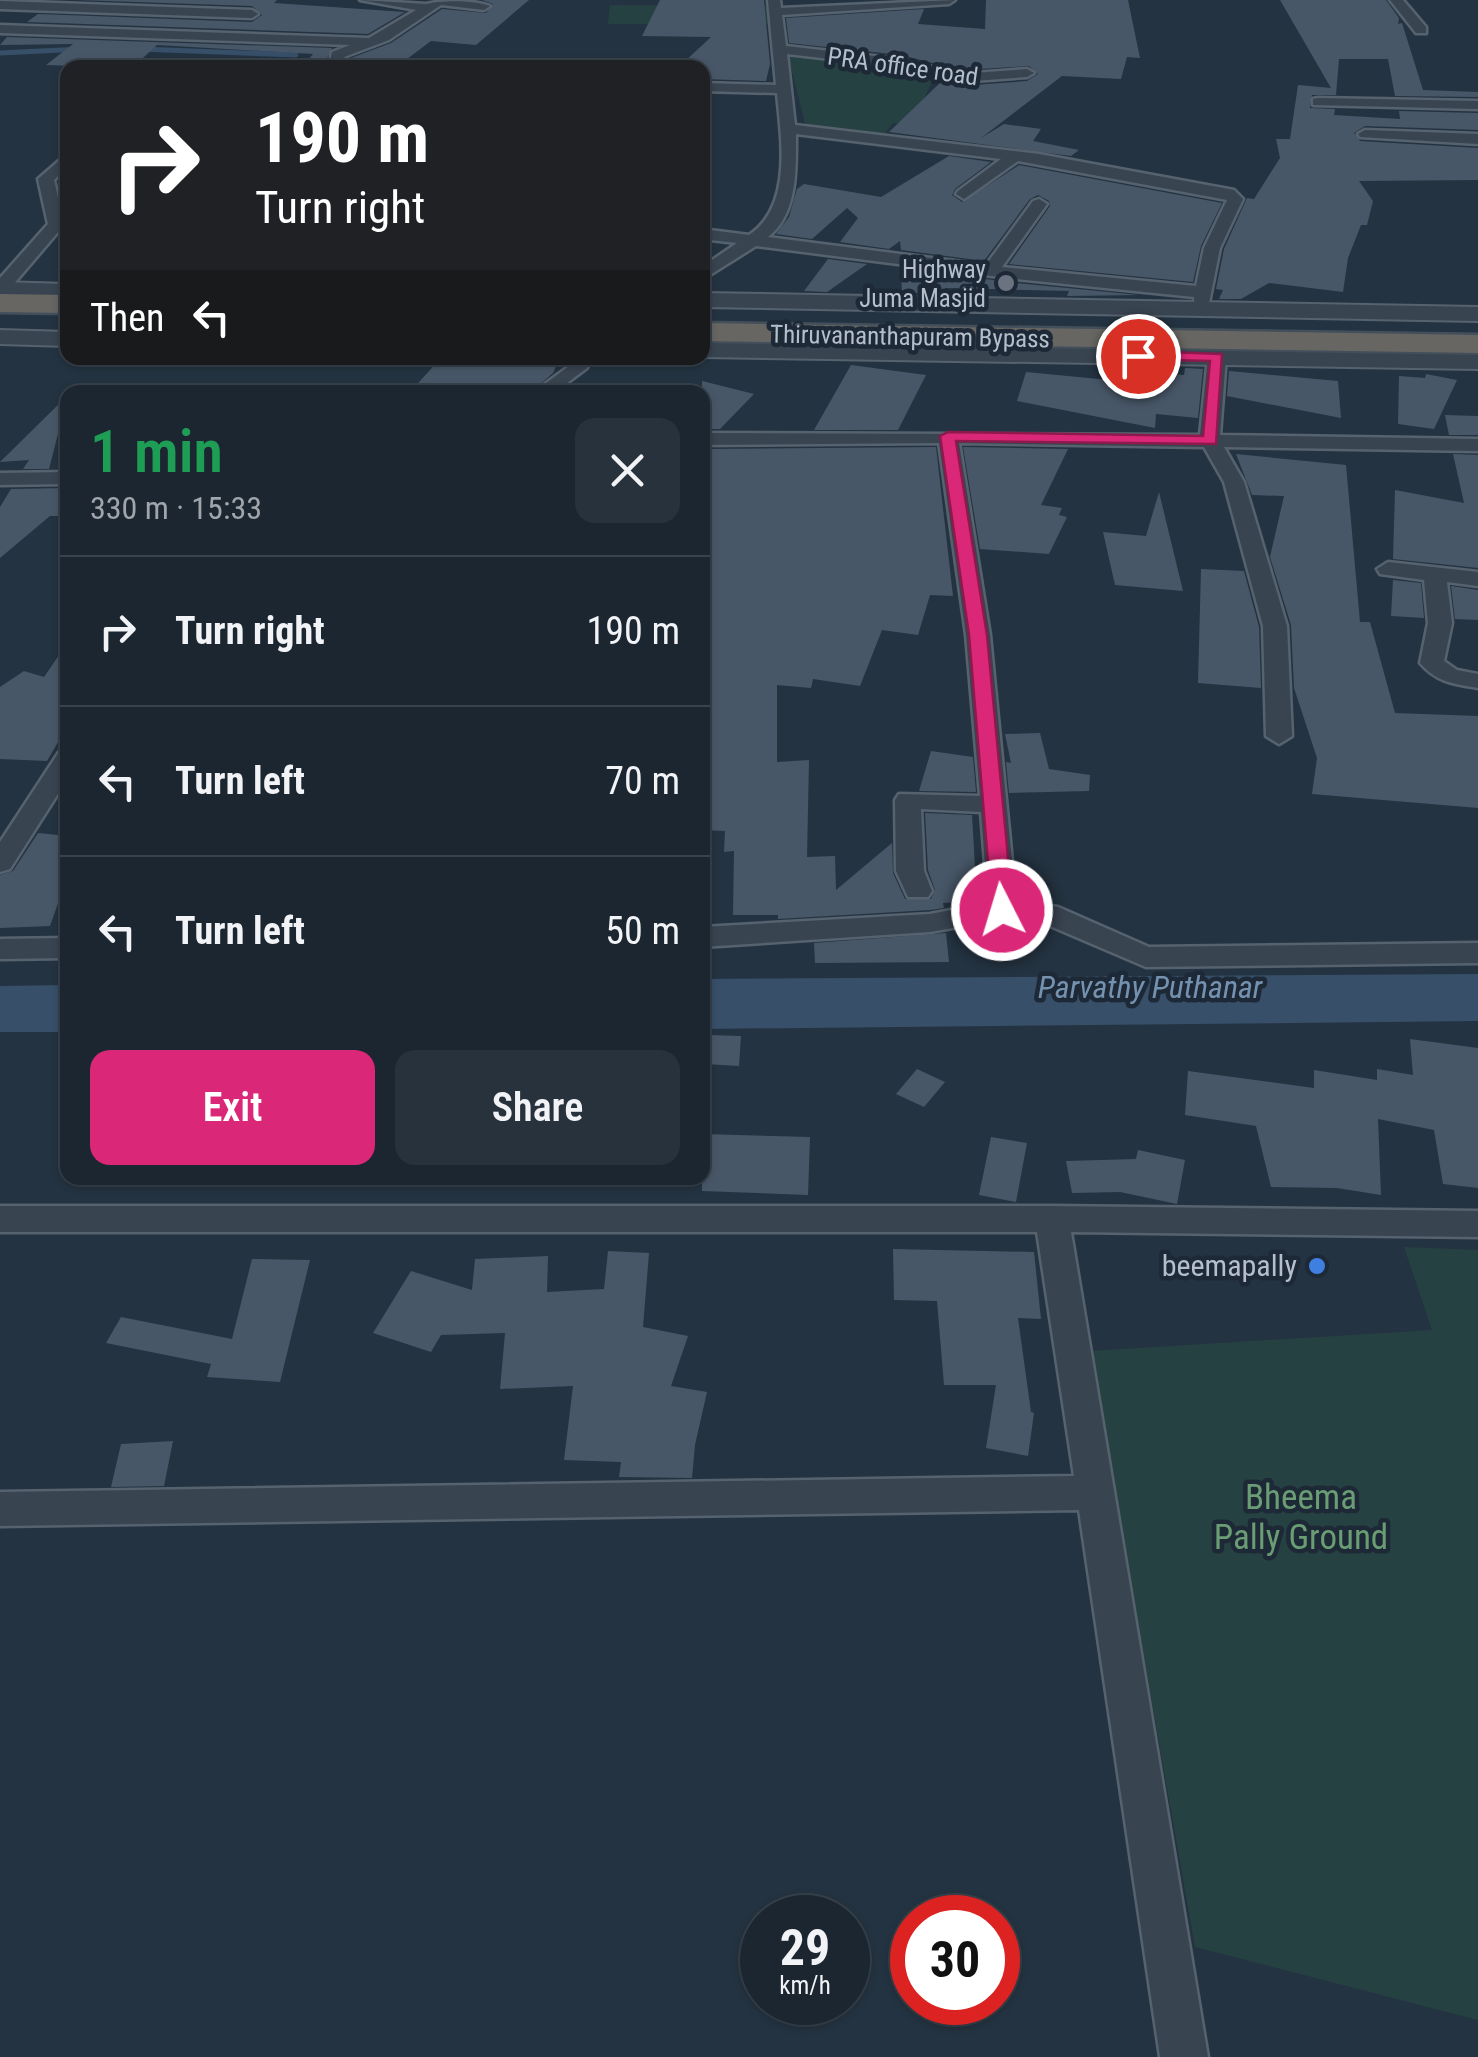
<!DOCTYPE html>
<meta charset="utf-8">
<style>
:root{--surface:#1b2631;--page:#28323d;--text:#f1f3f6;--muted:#a0a5ab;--line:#39434d;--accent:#db2777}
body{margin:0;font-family:"Roboto Condensed",sans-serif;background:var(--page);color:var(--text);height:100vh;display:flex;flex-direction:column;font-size:38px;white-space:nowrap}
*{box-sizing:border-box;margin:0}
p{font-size:32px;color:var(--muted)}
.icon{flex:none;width:55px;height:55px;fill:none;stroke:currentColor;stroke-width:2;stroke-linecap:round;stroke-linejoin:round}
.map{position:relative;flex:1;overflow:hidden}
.side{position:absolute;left:60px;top:385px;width:650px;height:800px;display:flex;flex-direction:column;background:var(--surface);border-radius:20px;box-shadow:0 2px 8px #0004,0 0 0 2px var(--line)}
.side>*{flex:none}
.top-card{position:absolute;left:60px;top:60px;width:650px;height:305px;border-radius:20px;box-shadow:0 2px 8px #0004,0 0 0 2px var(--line);background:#202124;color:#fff;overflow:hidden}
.speed{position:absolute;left:740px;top:1895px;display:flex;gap:20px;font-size:50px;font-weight:700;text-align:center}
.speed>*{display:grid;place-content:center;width:130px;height:130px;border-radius:50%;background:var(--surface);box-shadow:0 2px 8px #0004,0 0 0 2px var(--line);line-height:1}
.speed small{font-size:25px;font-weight:400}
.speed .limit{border:15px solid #d22;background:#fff;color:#111}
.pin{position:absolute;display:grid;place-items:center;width:85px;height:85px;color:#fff;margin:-42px;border:5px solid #fff;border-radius:50%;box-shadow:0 2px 10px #0007}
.me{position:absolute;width:110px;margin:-55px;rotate:355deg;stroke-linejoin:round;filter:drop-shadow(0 0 8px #0008)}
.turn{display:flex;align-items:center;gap:35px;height:210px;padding:0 30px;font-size:45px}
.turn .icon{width:130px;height:130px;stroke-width:2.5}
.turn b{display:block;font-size:70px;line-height:85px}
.then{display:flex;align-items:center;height:95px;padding:0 30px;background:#0003;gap:20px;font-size:38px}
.round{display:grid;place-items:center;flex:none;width:105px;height:105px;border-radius:20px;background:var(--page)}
.headline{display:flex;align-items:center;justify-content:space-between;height:170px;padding:0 30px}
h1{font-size:60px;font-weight:600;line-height:75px;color:#1e9e55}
.button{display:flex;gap:20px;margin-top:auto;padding:20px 30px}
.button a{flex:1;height:115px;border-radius:20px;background:var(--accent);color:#fff;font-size:40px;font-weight:600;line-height:115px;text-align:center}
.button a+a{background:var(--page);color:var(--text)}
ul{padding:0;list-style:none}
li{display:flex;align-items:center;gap:30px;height:150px;padding:0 30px;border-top:2px solid var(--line)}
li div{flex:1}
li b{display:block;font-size:38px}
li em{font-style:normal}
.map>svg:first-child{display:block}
.green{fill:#264142}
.water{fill:#374f69}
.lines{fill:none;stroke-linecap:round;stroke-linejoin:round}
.stream{stroke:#374f69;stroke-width:5}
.building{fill:#485768}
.minor-casing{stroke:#56626e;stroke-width:5}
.tertiary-casing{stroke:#56626e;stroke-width:4}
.trunk-casing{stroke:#434f5b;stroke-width:5}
.minor{fill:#394451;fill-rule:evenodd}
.tertiary{fill:#394451;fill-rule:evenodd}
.trunk{fill:#676663;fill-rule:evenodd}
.route{fill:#db2777;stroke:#8e194d;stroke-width:2.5}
.worship-dot{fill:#6b7280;stroke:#1d2936;stroke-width:4}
.shop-dot{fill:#3f7fe0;stroke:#1d2936;stroke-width:4}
.labels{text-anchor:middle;stroke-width:9;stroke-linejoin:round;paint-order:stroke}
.far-street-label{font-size:25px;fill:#b5bfcb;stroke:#1d2936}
.far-poi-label{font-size:25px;fill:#b5bfcb;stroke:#1d2936;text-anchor:end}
.poi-label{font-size:30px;fill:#b5bfcb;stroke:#1d2936;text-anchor:end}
.water-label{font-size:32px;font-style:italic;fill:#7492b0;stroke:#1d2936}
.near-park-label{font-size:35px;fill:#6b9d74;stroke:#1d2936}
</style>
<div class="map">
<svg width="1478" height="2057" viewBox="0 0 1478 2057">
<rect width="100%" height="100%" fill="#243341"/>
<g class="green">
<polygon points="610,5 776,6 778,24 608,24"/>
<path d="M787,52c49,5 101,6 146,28l-21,43h-19l-10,13 -77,-9z"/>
<polygon points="1404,1247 1478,1250 1478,2020 1195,1947 1090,1351 1432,1330"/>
</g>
<g class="water">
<polygon points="1478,974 1478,1021 703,1029 703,979"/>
<polygon points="67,985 67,1032 0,1032 0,986"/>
</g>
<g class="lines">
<g class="stream">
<polyline points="141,49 296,55"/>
<polyline points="0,53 82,49"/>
</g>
</g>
<g class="building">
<polygon points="77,0 277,0 274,3 405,12 368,34 27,22 38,14 252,22 262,15 252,6"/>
<polygon points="482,0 529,0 476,45 431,41 395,68 361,68 351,58 391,43 442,9 486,13 493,4"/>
<polygon points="660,0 764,0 770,64 766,81 702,79 702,65 683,63 711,37 642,36"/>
<polygon points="986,0 1128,0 1140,58 1127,57 1121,79 1062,76 981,138 1004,124 1041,129 1033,141 1079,150 1071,156 889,132 942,81 960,86 1027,81 1038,74 1029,66 960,70 901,55 789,43 786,18 924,9 918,24 985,29"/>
<polygon points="1280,0 1386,0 1399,18 1398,24 1402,23 1423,90 1478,92 1478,97 1395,96 1388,59 1339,59 1336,95 1312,95 1310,108 1335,109 1334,115 1400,119 1399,111 1478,113 1478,130 1365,126 1354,133 1360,141 1478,148 1478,180 1359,181 1373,201 1367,225 1361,225 1348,258 1343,292 1269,283 1241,299 1219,299 1223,290 1216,289 1224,249 1247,198 1254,199 1280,158 1276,139 1290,139 1298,85 1331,88"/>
<polygon points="7,37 332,48 326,61 331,68 301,68 313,54 157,45 132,68 46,65 73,44 0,45"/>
<polygon points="949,156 991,162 955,189 952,195 962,202 1019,165 1222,203 1201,246 1193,282 1009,264 1050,206 1049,201 1038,195 1030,199 984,261 901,250 900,241 889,249 840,242 858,218 847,208 812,239 776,234 789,217 797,189 804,184 881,197"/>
<polygon points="828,259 867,264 827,292 804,291"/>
<polygon points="901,268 1016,283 1139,295 1067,296 1069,291 945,288 945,294 902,293"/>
<polygon points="440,359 504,367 508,360 557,364 553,373 531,392 410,392"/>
<polygon points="851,365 926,375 898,430 814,430"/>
<polygon points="1185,368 1203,369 1198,418 1156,414 1155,428 1017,401 1026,372 1130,382 1131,371 1184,375"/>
<polygon points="1229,371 1338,381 1341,418 1227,396"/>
<polygon points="1426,374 1457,380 1434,429 1398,424 1399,376 1425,378"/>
<polygon points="702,381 754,394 720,429 702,429"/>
<polygon points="68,395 49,469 23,469 29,460 0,462"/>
<polygon points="1445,415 1478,416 1478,435 1449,435"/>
<polygon points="936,447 953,596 930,595 918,635 882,630 860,686 813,679 811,688 777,685 777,762 809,760 807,857 835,856 836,890 892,843 893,873 905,899 931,899 935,890 928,870 925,813 972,815 977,901 943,903 944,908 930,910 778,919 778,915 733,915 734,851 724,852 725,831 702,830 705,449"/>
<polygon points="963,447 1068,449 1041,505 1062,508 1059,515 1067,517 1049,554 980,549"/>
<polygon points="1236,454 1346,465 1360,622 1370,622 1395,713 1478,716 1478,808 1312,794 1317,758 1294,688 1291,625 1270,557 1284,496 1252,495"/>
<polygon points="1453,454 1478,455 1478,568 1393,559 1395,490 1464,503"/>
<polygon points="68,488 68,516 50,516 0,558 0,507 11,489"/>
<polygon points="1159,492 1183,591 1115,585 1103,532 1146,536"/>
<polygon points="1201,569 1244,571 1259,627 1261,688 1198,683"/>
<polygon points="1393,580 1421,583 1424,618 1391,616"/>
<polygon points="1451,586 1478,590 1478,620 1455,619"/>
<polygon points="68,642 68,725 47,761 0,759 0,687 24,671 44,677"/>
<polygon points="1040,733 1049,769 1090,775 1089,791 1009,793 1006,762 1011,763 1005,734"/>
<polygon points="931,751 973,757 976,792 919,791"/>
<polygon points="38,833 68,836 68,875 50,926 0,928 0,875 13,871"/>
<polygon points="946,933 949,962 815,963 814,943"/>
<polygon points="707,1035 741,1036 739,1066 705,1064"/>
<polygon points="1410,1039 1478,1048 1478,1188 1443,1184 1434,1130 1378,1119 1381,1195 1337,1188 1271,1187 1256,1126 1185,1115 1188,1071 1314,1088 1314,1070 1377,1080 1377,1069 1413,1075"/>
<polygon points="917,1069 945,1082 924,1107 896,1094"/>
<polygon points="702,1134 810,1137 808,1195 702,1191"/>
<polygon points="991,1137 1027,1143 1016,1202 979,1195"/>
<polygon points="1138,1150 1185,1160 1177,1204 1120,1192 1072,1193 1066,1161 1136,1159"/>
<polygon points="893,1249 1034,1252 1041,1319 1018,1318 1031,1412 1034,1413 1028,1456 986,1448 996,1385 944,1385 937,1301 894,1300"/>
<polygon points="608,1251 649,1253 643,1327 688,1336 671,1386 707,1392 695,1445 692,1478 619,1477 621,1462 564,1460 573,1386 500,1389 505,1333 441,1335 431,1352 373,1333 411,1271 472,1290 475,1259 548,1256 547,1292 604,1289"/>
<polygon points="252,1259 310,1260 280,1382 207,1377 211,1364 106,1343 121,1317 232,1339"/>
<polygon points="173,1441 164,1486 111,1487 121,1444"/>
</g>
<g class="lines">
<defs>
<g id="minor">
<path d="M360,0l66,4c17,-4 48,-4 64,2l-6,4 -43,-5 -52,35 -45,17 13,11h-19l-8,-6 2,-10 18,-7 -350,-12v-8l369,13 47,-28z"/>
<path d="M768,0h12l1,8 174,-8 -6,4 -167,11 4,31 114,13 60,15 67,-5 7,4 -7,4 -67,5 -60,-15 -113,-13 8,71 244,29 195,36 9,9 -23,49 -13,65h-12l-1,-16 -178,-18 -260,-33 -54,34v-13l35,-24 -35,-4v-10l47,6c44,-29 32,-97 28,-142l-75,-2v-8l74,2zM796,134l205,25 -43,32 -2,3 8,5 54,-38 209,39 -23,48 -8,38 -194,-19 45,-63 -8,-5 -6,2 -47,64 -218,-28c30,-23 28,-69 28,-103z"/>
<polygon points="1390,0 1403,0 1426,27 1426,33 1416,33"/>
<polygon points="0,1 252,10 258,14 252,18 0,9"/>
<polygon points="1318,98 1478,101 1478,109 1313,105 1313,99"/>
<polygon points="1365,130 1478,134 1478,144 1360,137 1358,134"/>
<polygon points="68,153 68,166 54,180 64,225 6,293 0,294 0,278 48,224 38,179"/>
<polygon points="1217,351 1226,357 1220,435 1478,439 1478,451 1224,447 1244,482 1287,626 1292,736 1279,744 1266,736 1263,626 1224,482 1204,447 959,443 990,635 1016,902 1058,907 1149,947 1478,943 1478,963 1146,967 1043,923 1003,919 930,932 702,947 702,927 930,914 988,903 981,812 921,809 924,871 932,891 928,897 908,897 896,871 895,800 899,794 980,796 966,635 939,443 702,445 702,433 1200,435 1208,357"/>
<polygon points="580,358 589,364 587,368 555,392 534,392"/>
<polygon points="68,472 68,484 0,485 0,473"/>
<path d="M1388,562l90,10v14l-31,-4 5,41 -8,38 13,9 21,4v14c-24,-4 -42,-6 -58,-25l8,-40 -4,-43 -44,-6 -3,-5z"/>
<polygon points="68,749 68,778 10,869 0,872 0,842 59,752"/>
<polygon points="68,938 68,958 0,959 0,939"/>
<polygon points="0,1206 1052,1206 1478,1211 1478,1237 1071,1232 1208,2057 1160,2057 1079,1510 0,1526 0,1492 1074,1476 1037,1232 0,1232"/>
</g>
<g id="tertiary">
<polygon points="0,282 68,284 68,298 0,296"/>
<polygon points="702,293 1478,307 1478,321 702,307"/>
<polygon points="0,330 68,332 68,346 0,344"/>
<polygon points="702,343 1478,355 1478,369 702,357"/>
</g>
<g id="trunk">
<polygon points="0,294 68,295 68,313 0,312"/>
<polygon points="702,323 1478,335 1478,353 702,341"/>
</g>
</defs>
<use href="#minor" class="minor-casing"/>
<use href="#tertiary" class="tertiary-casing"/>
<use href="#trunk" class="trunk-casing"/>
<use href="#minor" class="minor"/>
<use href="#tertiary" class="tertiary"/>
<use href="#trunk" class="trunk"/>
</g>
<polygon class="route" points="1138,351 1222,354 1216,444 956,441 987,635 1013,910 1002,917 992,910 969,635 940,436 948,432 1203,436 1210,361 1133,359 1131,356"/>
<circle class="worship-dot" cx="1006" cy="283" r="10"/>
<circle class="shop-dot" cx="1317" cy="1266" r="10"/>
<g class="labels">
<g class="far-street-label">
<text transform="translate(903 66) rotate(8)" y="9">PRA office road</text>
<text transform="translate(910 336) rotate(1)" y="9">Thiruvananthapuram Bypass</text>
</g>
<g class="far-poi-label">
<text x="986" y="278">Highway<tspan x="986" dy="29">Juma Masjid</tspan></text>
</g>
<g class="poi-label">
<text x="1297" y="1276">beemapally</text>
</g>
<g class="water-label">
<text x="1150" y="998">Parvathy Puthanar</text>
</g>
<g class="near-park-label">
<text x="1301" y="1509">Bheema<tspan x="1301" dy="40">Pally Ground</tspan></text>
</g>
</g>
</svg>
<div class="speed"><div>29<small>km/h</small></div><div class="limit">30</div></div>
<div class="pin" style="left:1138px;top:356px;background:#d93025"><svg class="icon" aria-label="arrive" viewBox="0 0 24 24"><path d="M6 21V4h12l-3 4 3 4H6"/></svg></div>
<svg class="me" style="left:1002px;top:910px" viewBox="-20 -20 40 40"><circle r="17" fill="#db2777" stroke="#fff" stroke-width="3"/><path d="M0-11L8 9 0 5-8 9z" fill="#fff"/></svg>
<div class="top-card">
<div class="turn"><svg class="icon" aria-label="right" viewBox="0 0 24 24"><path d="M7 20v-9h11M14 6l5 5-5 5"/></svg><div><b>190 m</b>Turn right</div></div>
<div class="then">Then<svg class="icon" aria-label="left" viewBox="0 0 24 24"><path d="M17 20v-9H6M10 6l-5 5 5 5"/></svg></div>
</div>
<section class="side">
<div class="headline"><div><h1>1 min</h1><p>330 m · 15:33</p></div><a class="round"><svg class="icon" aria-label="close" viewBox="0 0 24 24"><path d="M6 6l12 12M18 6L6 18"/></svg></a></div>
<ul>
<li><svg class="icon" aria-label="right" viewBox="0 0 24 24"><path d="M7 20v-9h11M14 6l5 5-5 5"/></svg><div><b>Turn right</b></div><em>190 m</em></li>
<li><svg class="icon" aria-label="left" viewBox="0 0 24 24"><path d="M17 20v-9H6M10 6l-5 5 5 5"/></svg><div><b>Turn left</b></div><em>70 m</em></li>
<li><svg class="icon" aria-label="left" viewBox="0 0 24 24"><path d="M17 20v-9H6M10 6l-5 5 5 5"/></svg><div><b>Turn left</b></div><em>50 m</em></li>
</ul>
<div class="button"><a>Exit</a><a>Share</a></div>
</section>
</div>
